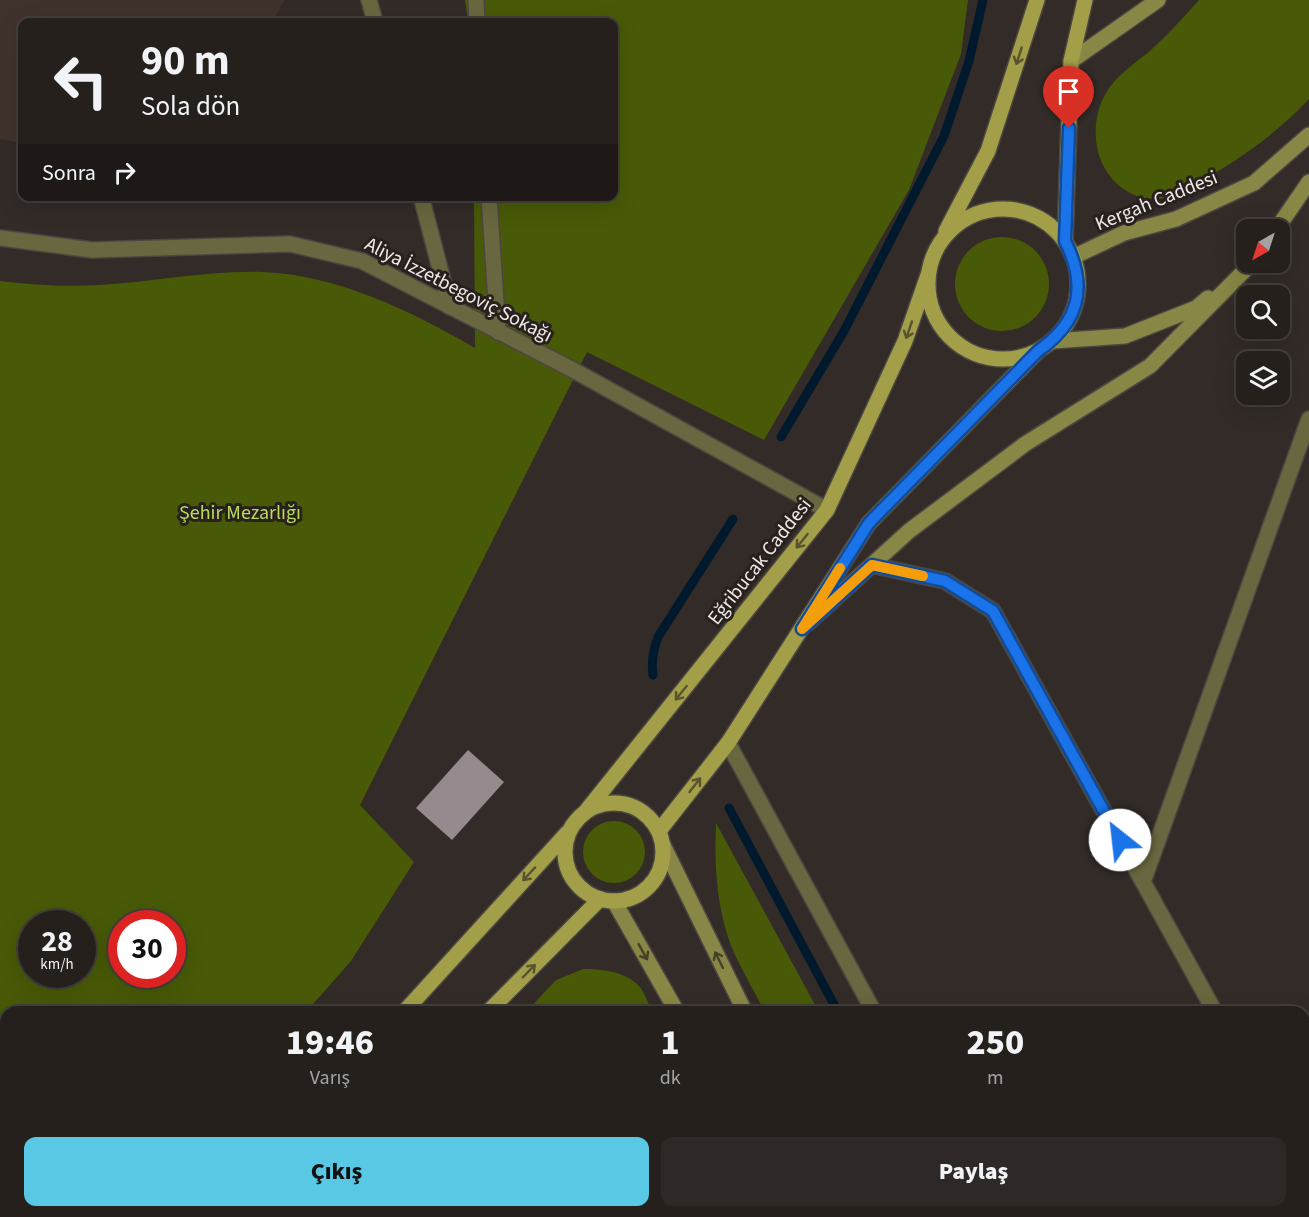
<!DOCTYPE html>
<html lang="tr">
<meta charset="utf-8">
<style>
:root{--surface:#26201d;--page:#2e2826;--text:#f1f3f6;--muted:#a4a3a4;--line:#423e3b;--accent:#59c8e5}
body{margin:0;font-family:"Source Sans 3",sans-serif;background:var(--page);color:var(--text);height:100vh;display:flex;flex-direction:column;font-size:22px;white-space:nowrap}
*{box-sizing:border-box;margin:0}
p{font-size:20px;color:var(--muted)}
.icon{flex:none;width:33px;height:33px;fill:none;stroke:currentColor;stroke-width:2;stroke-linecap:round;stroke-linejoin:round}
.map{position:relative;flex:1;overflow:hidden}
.panel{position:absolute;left:0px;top:1006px;width:1310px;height:212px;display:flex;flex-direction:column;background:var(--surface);border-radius:18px 18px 0 0;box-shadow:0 6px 24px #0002,0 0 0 2px var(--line)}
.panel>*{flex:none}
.banner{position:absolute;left:18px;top:18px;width:600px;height:183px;border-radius:12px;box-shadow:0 6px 24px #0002,0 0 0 2px var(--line);background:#26201d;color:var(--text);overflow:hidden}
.needle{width:39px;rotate:219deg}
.tools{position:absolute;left:1236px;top:219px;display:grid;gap:12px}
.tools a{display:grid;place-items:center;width:54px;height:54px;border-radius:12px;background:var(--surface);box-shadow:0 6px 24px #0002,0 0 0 2px var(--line);font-size:30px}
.speed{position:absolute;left:18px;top:910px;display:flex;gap:12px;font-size:30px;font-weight:700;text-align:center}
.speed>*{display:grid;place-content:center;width:78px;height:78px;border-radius:50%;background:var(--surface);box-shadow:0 6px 24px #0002,0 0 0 2px var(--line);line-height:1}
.speed small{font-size:15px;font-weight:400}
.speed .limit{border:9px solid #d22;background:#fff;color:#111}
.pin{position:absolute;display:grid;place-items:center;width:51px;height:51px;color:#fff;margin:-62px -26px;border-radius:50% 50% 50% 0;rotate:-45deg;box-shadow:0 0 6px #0007}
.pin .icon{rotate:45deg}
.me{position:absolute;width:66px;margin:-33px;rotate:331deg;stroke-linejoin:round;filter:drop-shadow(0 0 4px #0008)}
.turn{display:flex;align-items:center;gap:21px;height:126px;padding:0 24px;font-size:27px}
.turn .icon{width:78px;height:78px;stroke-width:2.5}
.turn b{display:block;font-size:42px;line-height:51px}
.then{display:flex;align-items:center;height:57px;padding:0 24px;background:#0003;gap:12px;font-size:22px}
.eta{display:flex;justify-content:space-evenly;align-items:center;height:102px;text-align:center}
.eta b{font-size:36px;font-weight:800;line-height:42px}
.button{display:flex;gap:12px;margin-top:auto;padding:12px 24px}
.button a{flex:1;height:69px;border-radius:12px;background:var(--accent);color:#111;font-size:24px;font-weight:800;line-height:69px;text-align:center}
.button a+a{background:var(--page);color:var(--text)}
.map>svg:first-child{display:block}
.built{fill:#40332d}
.green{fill:#485a07;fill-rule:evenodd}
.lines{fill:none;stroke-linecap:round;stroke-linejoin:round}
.stream{stroke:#00192d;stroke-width:9}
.building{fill:#958b8f}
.street-casing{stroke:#4c4642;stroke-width:18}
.secondary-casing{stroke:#4c4642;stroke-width:18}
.primary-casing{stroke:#4c4642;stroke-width:18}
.street{stroke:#68673f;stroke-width:15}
.secondary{stroke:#898745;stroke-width:15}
.primary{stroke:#a29f48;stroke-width:15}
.oneway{stroke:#59532f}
.oneway2{stroke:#45402a}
.route-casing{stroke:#114b97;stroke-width:15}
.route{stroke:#1a73e8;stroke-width:10}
.slow{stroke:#f59e0b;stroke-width:10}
.labels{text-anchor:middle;stroke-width:6;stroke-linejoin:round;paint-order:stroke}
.street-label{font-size:20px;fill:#efeae8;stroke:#28211e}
.park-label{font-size:20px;fill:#badc5b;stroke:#28211e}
</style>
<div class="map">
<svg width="1309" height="1217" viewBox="0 0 1309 1217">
<rect width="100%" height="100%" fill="#322b27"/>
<polygon class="built" points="0,0 284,0 273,22 22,22 22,143 0,139"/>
<g class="green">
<path d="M465,0h503l-7,54 -52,136 -145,250 -177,-88 -227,453 54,57 -63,99 -45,51h-300v200h125l-4,5h-127v-936c33,4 66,6 100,4 54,-3 108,-15 163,-13 75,3 148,39 212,76l-1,-151 140,-1v-174h-146zM32,924h50v51h-50zM122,924h50v51h-50z"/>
<path d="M1199,0h110v99c-31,33 -68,60 -108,82 -12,7 -24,15 -37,17 -27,5 -51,-11 -62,-35 -10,-22 -8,-50 4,-70 11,-19 30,-30 46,-44 16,-15 32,-32 47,-49z"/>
<circle cx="1002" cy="284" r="47"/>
<circle cx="614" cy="852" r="31"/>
<path d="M716,823l103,189h-54c-9,-17 -19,-35 -28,-53 -20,-42 -23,-90 -21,-136z"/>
<path d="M583,969c18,0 42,2 56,17 6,7 9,18 14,26h-127l30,-32z"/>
<polygon points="352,1212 760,1212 762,1217 347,1217"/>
<polygon points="873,1212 929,1212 931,1217 875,1217"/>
</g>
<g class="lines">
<g class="stream">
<polyline points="781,437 844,331 944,136 969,61 983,0"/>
<path d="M653,675c-2,-14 0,-25 5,-38l75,-118"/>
<polyline points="729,808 838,1012"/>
<polyline points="944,1212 947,1217"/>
</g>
</g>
<polygon class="building" points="468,750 504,782 452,840 416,808"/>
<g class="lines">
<defs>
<g id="street">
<polyline points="369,0 375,22"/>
<polyline points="476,0 477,22"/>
<polyline points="421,196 450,307"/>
<polyline points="489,196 498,332"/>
<polyline points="0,238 92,250 290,244 362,261 575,371 827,510"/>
<polyline points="872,565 945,581 993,611 1215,1012"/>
<polyline points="728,743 874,1012"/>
<polyline points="1143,882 1309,419"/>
<polyline points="1304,1174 1309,1184"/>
<polyline points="982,1212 984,1217"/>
</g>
<g id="secondary">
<polyline points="1071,61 1158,0"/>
<polyline points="1276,230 1309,182"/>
<polyline points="1073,257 1124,233 1176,219 1254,183 1309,135"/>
<polyline points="1053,341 1125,336 1196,308 1208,298"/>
<polyline points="808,623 909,531 1025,444 1150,366 1253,262"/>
<polyline points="663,845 745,1012"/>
<polyline points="614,901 677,1012"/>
<polyline points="789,1212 792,1217"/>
<polyline points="843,1212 846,1217"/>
</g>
<g id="primary">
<circle cx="1003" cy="284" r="75"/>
<polyline points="946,231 988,151 1037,0"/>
<polyline points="1065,241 1071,61 1085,0"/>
<circle cx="614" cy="852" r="49"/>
<polyline points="587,810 827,510 905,341 928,275"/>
<polyline points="659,831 728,743 869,523 1038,351"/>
<polyline points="404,1012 567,833"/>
<polyline points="488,1012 600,899"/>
<polyline points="222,1217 226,1212"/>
<polyline points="295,1217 299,1212"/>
</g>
</defs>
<use href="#street" class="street-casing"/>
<use href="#secondary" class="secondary-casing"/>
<use href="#primary" class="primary-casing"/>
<use href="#street" class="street"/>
<use href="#secondary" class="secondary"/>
<use href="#primary" class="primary"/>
</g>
<defs><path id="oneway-shaft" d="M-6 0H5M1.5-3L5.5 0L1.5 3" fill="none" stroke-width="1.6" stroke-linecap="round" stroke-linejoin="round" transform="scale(1.5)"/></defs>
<g class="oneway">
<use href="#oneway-shaft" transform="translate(1019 56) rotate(108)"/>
<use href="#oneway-shaft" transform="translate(909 330) rotate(109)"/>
<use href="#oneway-shaft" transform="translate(802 541) rotate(129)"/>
<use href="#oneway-shaft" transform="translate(681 693) rotate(129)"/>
<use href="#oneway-shaft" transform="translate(695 785) rotate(-52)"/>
<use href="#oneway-shaft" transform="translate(529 874) rotate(133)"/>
<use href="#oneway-shaft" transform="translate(529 971) rotate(-46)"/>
</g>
<g class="oneway2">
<use href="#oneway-shaft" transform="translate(643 952) rotate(61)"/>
<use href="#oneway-shaft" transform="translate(719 960) rotate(-116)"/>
</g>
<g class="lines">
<defs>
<path id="route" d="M1069,128l-4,113c23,45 15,81 -27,110l-169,172 -67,106 70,-64 73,16 48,30 127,229"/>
</defs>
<use href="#route" class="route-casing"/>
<use href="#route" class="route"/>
<polyline class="slow" points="840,568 802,629 872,565 923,576"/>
</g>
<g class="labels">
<g class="street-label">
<text transform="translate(1156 200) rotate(-22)" y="7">Kergah Caddesi</text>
<text transform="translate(459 289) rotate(27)" y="7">Aliya İzzetbegoviç Sokağı</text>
<text transform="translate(759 561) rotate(-52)" y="7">Eğribucak Caddesi</text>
</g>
<g class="park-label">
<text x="240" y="519">Şehir Mezarlığı</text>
</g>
</g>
</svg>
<div class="tools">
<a><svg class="needle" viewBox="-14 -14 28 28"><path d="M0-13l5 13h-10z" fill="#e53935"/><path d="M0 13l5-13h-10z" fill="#a4a3a4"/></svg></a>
<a><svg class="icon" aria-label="search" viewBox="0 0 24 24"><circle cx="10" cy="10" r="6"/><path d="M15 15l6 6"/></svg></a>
<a><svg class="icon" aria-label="layers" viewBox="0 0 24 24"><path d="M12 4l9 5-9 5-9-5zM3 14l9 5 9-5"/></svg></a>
</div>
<div class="speed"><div>28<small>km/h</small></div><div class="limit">30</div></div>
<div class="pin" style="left:1069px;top:128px;background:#d93025"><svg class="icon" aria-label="arrive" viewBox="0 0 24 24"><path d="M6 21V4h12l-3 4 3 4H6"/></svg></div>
<svg class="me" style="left:1120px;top:840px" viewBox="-20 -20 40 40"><circle r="19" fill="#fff"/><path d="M0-13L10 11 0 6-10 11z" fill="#1a73e8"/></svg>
<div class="banner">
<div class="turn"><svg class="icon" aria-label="left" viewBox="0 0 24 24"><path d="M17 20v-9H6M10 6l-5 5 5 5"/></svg><div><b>90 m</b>Sola dön</div></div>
<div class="then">Sonra<svg class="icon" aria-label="right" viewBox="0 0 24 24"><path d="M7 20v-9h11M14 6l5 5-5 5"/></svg></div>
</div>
<section class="panel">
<div class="eta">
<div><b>19:46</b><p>Varış</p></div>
<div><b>1</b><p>dk</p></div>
<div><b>250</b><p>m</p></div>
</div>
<div class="button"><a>Çıkış</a><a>Paylaş</a></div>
</section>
</div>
